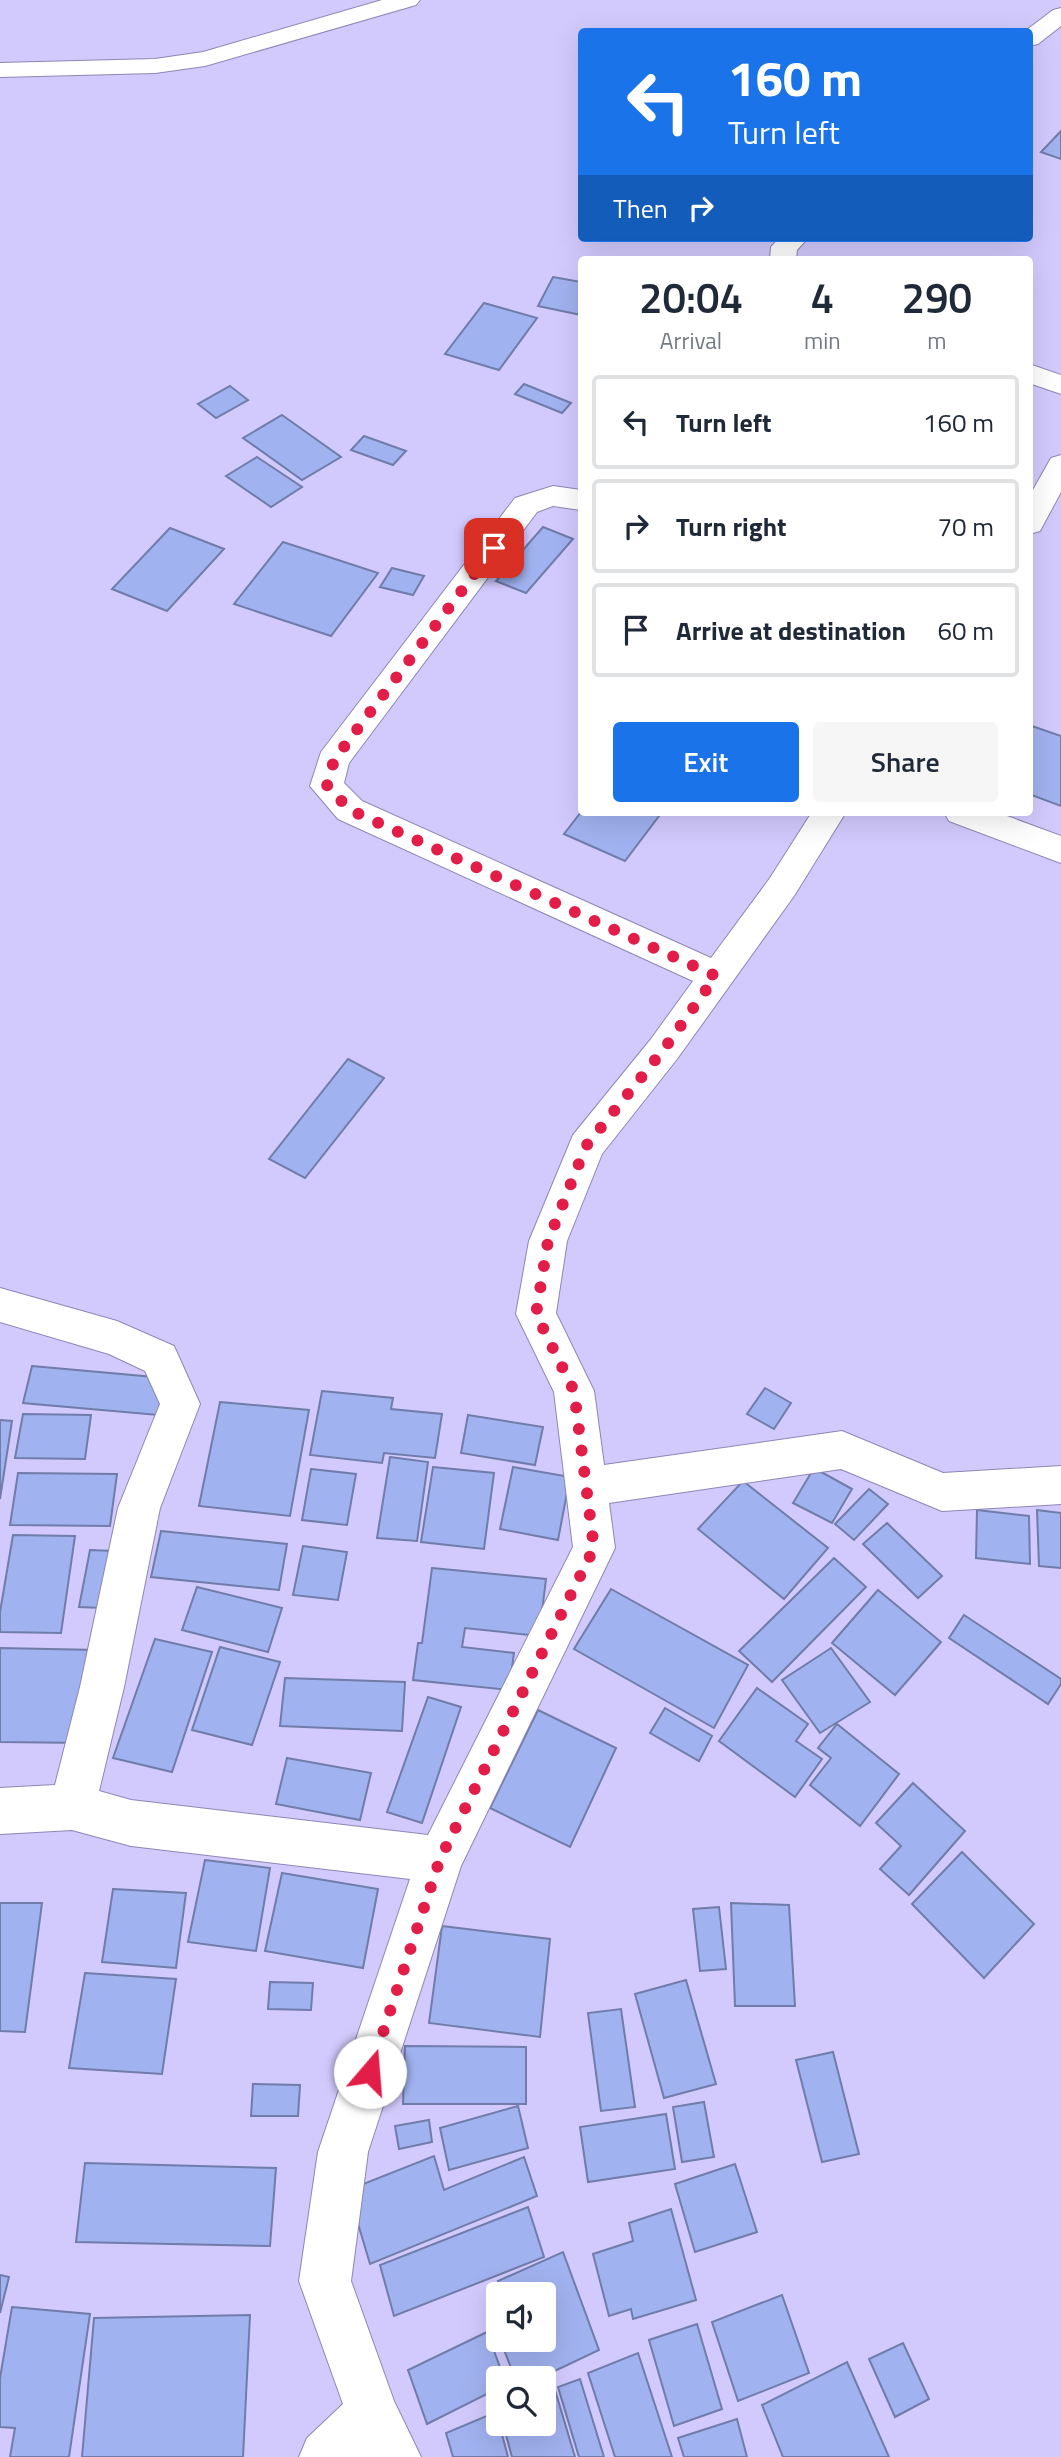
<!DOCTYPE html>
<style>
:root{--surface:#fff;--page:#f6f6f7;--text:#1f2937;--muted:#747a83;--line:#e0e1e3;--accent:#1a73e8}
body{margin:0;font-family:"Titillium Web",sans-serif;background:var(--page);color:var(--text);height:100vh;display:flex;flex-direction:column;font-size:26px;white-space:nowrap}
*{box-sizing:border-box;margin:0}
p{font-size:23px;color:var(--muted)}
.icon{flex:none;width:38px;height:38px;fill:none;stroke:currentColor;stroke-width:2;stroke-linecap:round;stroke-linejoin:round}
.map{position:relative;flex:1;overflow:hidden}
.details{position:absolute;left:578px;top:256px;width:455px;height:560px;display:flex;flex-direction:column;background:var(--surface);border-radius:7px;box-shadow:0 7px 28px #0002}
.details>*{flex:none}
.guide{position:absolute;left:578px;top:28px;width:455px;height:214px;border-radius:7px;box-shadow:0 7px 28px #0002;background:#1a73e8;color:#fff;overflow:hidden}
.controls{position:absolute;left:486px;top:2282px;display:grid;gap:14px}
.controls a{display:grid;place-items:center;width:70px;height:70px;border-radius:7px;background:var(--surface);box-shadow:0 7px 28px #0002;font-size:35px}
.pin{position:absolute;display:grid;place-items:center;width:60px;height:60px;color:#fff;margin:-30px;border-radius:14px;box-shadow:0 4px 10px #0006}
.me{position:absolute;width:77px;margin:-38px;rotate:18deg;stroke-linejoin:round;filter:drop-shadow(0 0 5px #0008)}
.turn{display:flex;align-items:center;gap:24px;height:147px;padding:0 35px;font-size:32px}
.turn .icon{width:91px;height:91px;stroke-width:2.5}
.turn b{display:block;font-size:49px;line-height:60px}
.then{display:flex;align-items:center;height:66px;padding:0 35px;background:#0003;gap:14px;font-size:26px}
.eta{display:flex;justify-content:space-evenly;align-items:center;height:119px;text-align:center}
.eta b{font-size:42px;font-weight:600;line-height:49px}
.action{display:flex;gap:14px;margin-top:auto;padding:14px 35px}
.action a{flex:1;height:80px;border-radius:7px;background:var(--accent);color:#fff;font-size:28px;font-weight:600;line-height:80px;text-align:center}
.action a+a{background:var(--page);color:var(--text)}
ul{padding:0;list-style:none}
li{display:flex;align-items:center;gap:21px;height:94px;margin:0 14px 10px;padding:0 21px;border:4px solid var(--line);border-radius:7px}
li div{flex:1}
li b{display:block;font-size:26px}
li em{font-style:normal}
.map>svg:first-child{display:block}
.building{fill:#a1b2f0;stroke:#707ca9;stroke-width:2}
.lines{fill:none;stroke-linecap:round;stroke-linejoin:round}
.street-casing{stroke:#8e86b5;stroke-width:2}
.street{fill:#fff;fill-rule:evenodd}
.route{stroke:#e11d48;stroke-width:12;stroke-dasharray:0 21.6}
</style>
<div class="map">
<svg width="1061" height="2457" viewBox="0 0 1061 2457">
<rect width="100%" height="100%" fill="#d2cafd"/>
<g class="building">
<polygon points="1061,131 1061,159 1041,152"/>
<polygon points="553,277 581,282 581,315 538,306"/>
<polygon points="484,303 537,318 499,370 445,354"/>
<polygon points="524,384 571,403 562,413 515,394"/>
<polygon points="230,386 248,400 216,418 198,404"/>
<polygon points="282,415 341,457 302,480 243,438"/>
<polygon points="364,436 406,451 393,465 351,450"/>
<polygon points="257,457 302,487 271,507 226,476"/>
<polygon points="543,527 573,539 526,593 496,581"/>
<polygon points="170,528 224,549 167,611 112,589"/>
<polygon points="283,542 378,573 331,636 234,604"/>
<polygon points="392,568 424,576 413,595 380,587"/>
<polygon points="1029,725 1061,736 1061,806 1029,794"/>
<polygon points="581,812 662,812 625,861 564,834"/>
<polygon points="348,1059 384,1078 305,1178 269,1159"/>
<polygon points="32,1366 165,1378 158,1415 23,1403"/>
<polygon points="765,1388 791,1403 774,1429 747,1414"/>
<polygon points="322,1391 393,1398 391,1409 442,1414 435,1458 384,1453 382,1463 310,1455"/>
<polygon points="220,1402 309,1410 290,1516 199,1506"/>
<polygon points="23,1414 91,1415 85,1459 15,1458"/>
<polygon points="468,1415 543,1427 535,1465 461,1453"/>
<polygon points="0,1420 12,1421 0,1499"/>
<polygon points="390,1457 428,1462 417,1541 377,1538"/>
<polygon points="433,1467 494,1473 484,1549 421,1542"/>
<polygon points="513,1467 570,1477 558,1540 500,1529"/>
<polygon points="814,1468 852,1489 832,1523 793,1503"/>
<polygon points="311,1469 356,1474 347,1525 302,1520"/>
<polygon points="18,1473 117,1474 110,1526 10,1525"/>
<polygon points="743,1481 828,1548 784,1599 698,1529"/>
<polygon points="869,1489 888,1504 854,1540 835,1524"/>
<polygon points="977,1510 1029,1516 1030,1564 976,1558"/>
<polygon points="1037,1510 1061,1513 1061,1568 1039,1566"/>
<polygon points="887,1523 942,1576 918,1598 863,1544"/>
<polygon points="161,1531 287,1544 279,1590 151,1577"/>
<polygon points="13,1535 75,1536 61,1633 0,1632 0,1612"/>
<polygon points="303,1546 347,1552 338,1600 293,1595"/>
<polygon points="90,1550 114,1551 103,1608 79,1607"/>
<polygon points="834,1558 866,1587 772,1682 739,1651"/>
<polygon points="432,1568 546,1579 539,1636 465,1628 462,1647 514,1653 509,1690 413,1680 418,1643 422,1643"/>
<polygon points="197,1587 282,1608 268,1652 182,1630"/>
<polygon points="611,1589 748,1665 714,1728 574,1649"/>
<polygon points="878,1590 941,1642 895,1695 832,1643"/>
<polygon points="964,1615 1061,1679 1061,1684 1048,1704 949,1638"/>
<polygon points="155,1639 212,1652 172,1772 113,1758"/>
<polygon points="220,1647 280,1662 252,1745 192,1730"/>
<polygon points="0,1648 98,1650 85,1743 0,1742"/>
<polygon points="831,1648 870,1702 820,1733 782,1680"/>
<polygon points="285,1678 405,1682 402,1731 280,1726"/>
<polygon points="757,1688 808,1724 796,1741 822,1759 795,1797 719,1741"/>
<polygon points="428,1697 461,1707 422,1823 387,1812"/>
<polygon points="665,1708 712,1736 699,1761 650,1733"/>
<polygon points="538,1710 616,1748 570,1847 490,1808"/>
<polygon points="837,1724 899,1774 860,1826 810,1785 831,1758 818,1748"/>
<polygon points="287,1758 371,1773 360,1820 276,1804"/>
<polygon points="913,1783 965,1831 909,1895 880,1869 901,1846 876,1823"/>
<polygon points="962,1852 1034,1924 984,1978 912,1904"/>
<polygon points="205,1860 270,1868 256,1951 188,1942"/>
<polygon points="282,1873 378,1889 363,1968 265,1951"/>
<polygon points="113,1889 186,1893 176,1968 102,1962"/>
<polygon points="0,1903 42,1903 25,2032 0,2031"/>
<polygon points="731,1903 789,1905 795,2006 735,2006"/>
<polygon points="719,1907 726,1969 700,1971 693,1909"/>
<polygon points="442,1926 550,1939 540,2037 429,2023"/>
<polygon points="85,1973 176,1979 162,2074 69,2068"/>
<polygon points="686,1980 716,2084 664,2098 635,1994"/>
<polygon points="270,1982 313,1983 311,2010 268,2009"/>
<polygon points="621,2009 635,2107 601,2111 588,2013"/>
<polygon points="405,2046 526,2047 526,2104 403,2104"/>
<polygon points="833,2052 859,2154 822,2162 796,2060"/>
<polygon points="253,2084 300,2085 298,2116 251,2116"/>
<polygon points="704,2102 714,2157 682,2162 673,2107"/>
<polygon points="518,2106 528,2148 449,2170 440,2128"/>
<polygon points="666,2114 675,2169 588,2182 580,2127"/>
<polygon points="429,2120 432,2142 399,2149 395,2126"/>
<polygon points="434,2156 444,2190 524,2157 537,2196 370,2264 348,2190"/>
<polygon points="85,2163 276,2168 270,2246 76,2242"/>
<polygon points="735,2164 757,2232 695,2252 675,2184"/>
<polygon points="528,2207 544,2257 394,2316 380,2265"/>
<polygon points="671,2209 696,2300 633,2319 631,2309 609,2316 593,2254 633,2241 629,2223"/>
<polygon points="563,2252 599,2350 540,2378 515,2378 501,2342 544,2340 544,2294 503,2294 498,2281"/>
<polygon points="0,2275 9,2277 0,2313"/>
<polygon points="782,2295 809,2373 738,2401 712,2322"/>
<polygon points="12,2307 90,2314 69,2457 10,2457 15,2428 0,2427 0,2378"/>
<polygon points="250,2315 243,2457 82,2457 94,2318"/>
<polygon points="697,2324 722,2409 674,2426 649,2340"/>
<polygon points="487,2332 504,2378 499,2378 499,2388 427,2424 408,2370"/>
<polygon points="903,2343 929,2399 895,2417 869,2359"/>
<polygon points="638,2353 672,2457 615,2457 588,2373"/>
<polygon points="847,2362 889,2457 783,2457 762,2405"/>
<polygon points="580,2379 604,2457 579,2457 558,2387"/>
<polygon points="555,2390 575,2457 512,2457 503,2424 544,2424 544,2394"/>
<polygon points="496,2412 508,2457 453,2457 446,2433"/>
<polygon points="737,2419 747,2457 684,2457 678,2438"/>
</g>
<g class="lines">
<defs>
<g id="street">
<polygon points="382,0 420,0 416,5 205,66 155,73 0,77 0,63 155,59 203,52"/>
<polygon points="1061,8 1061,26 1038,44 1029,46 1029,32 1024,32 1053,10"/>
<polygon points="779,238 808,238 797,250 796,259 770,259 771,247"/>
<polygon points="1029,364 1061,375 1061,394 1029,383"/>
<polygon points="1061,455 1061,492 1040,531 1029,534 1029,497 1051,458"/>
<polygon points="553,486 581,490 581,510 553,506 537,512 349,763 344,783 362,801 711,958 770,878 812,812 846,812 794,896 677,1059 602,1154 567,1241 556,1313 594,1391 604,1465 842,1431 943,1473 1061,1466 1061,1504 942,1511 841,1469 609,1503 615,1548 461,1866 368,2152 351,2281 394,2401 421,2457 299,2457 307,2438 343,2404 299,2281 318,2152 410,1879 131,1846 72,1830 0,1834 0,1788 55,1785 80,1687 118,1508 160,1404 145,1371 109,1354 0,1322 0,1288 117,1321 174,1346 200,1404 160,1508 124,1687 99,1791 131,1800 428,1835 573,1547 554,1392 516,1314 529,1241 573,1135 651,1039 693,981 338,819 310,786 321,752 515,498"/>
<polygon points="944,812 996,812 1061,836 1061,863 949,821"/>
</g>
</defs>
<use href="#street" class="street-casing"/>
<use href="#street" class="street"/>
</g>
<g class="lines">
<polyline class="route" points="370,2072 440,1859 594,1548 574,1391 536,1314 548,1241 586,1146 664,1049 716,976 350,810 327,786 334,760 494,548"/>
</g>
</svg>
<div class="controls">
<a><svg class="icon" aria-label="sound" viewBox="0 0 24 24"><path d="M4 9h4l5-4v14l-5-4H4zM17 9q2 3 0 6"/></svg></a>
<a><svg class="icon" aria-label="search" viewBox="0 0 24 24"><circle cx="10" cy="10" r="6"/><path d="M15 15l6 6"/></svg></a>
</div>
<div class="pin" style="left:494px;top:548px;background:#d93025"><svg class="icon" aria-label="arrive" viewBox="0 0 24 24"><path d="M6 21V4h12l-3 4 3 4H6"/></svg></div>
<svg class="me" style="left:370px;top:2072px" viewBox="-20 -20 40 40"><circle r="19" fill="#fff"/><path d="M0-13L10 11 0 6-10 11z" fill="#e11d48"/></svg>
<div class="guide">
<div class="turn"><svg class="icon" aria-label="left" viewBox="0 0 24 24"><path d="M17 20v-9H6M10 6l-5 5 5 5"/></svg><div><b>160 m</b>Turn left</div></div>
<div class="then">Then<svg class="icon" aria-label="right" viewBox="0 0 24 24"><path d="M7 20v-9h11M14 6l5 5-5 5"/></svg></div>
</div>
<section class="details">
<div class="eta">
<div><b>20:04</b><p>Arrival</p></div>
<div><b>4</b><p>min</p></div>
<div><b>290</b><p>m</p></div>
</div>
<ul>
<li><svg class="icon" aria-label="left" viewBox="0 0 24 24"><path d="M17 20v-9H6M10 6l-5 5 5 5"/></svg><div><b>Turn left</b></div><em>160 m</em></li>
<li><svg class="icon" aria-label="right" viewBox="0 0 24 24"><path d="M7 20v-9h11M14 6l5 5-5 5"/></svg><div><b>Turn right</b></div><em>70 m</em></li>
<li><svg class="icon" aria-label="arrive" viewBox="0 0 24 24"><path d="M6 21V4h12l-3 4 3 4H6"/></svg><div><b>Arrive at destination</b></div><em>60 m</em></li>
</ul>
<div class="action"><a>Exit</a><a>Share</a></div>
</section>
</div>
